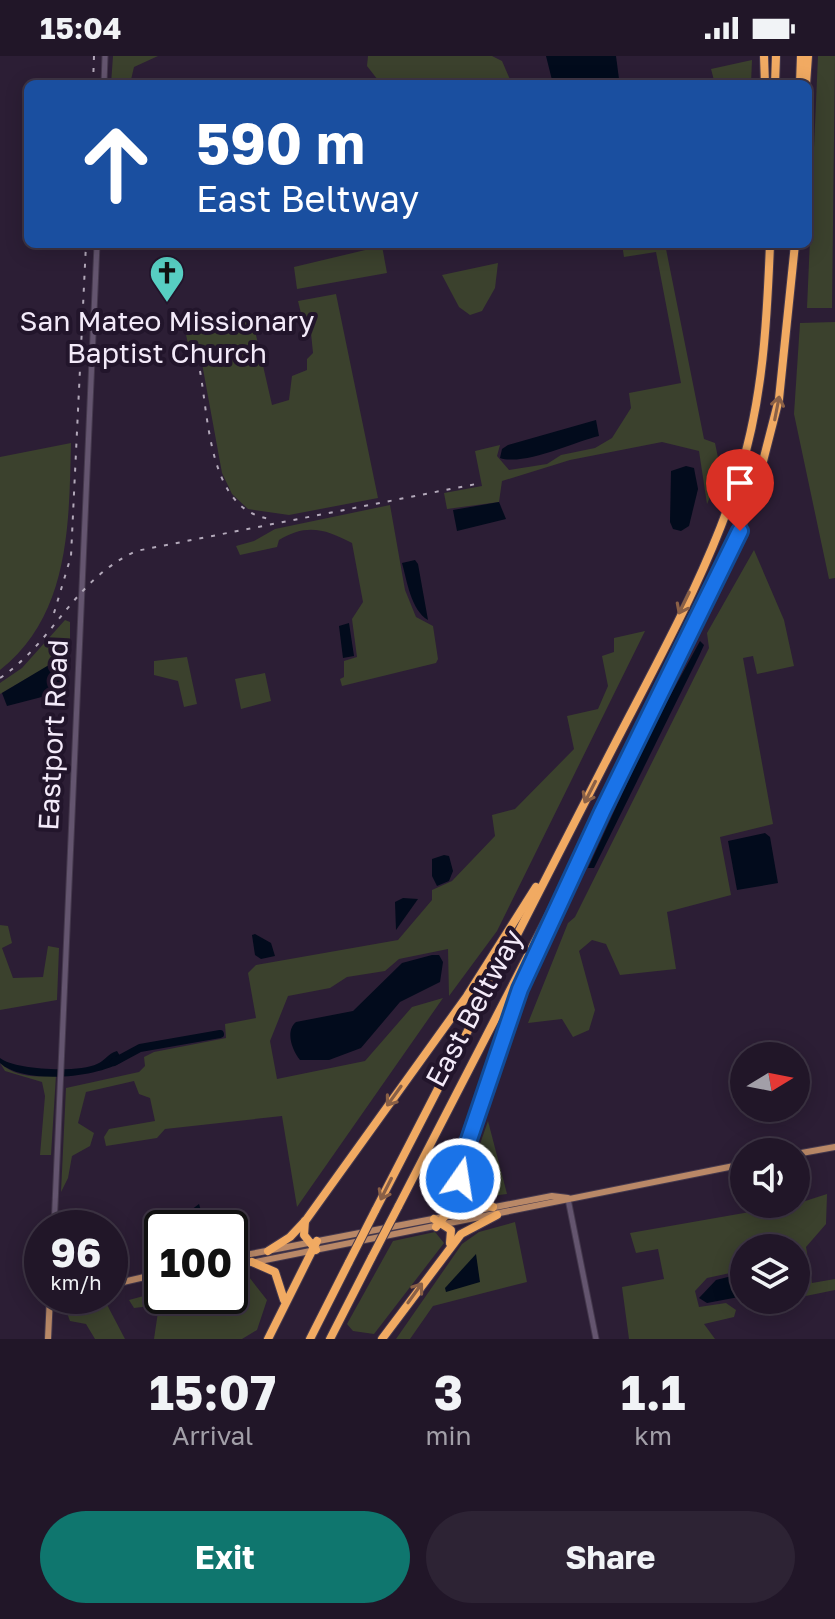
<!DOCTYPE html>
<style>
:root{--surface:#211628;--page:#2d2334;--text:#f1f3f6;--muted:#a29fa8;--line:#3e3545;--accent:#0f766e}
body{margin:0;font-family:"Golos Text",sans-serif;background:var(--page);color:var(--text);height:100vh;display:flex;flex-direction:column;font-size:30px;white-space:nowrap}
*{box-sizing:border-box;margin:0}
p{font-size:26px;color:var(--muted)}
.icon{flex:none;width:44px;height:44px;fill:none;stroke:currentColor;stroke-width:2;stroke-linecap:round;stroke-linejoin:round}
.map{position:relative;height:1283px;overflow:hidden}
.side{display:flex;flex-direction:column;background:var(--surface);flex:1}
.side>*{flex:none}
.top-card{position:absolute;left:24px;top:24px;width:788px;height:168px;border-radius:12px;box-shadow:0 4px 20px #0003,0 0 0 2px var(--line);background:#1a4fa0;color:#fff;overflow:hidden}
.needle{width:52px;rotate:80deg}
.fabs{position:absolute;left:730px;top:986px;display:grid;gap:16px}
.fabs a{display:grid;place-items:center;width:80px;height:80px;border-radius:50%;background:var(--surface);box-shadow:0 4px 20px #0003,0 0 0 2px var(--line);font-size:40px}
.speed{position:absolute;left:24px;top:1154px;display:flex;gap:16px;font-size:40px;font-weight:700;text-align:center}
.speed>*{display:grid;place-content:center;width:104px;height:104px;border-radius:50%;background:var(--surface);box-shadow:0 4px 20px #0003,0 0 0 2px var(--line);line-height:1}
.speed small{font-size:20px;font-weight:400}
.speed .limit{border:4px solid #111;border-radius:12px;background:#fff;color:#111}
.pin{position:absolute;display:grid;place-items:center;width:68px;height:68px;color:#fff;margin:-82px -34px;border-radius:50% 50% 50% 0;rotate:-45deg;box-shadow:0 0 8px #0007}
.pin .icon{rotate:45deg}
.me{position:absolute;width:88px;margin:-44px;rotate:13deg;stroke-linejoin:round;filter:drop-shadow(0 0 6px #0008)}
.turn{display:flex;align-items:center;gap:28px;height:168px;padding:0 40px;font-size:36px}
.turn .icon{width:104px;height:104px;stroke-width:2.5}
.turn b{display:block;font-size:56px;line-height:68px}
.eta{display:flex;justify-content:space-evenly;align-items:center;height:136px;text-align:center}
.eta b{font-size:48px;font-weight:700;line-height:56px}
.primary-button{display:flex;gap:16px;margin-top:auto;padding:16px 40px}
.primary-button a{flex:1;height:92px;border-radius:48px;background:var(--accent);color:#fff;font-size:32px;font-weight:700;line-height:92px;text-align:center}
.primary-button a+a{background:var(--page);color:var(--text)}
.status{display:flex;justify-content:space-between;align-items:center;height:56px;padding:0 40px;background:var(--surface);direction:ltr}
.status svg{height:22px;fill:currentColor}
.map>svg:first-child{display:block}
.green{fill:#3b412d}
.water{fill:#020b1c}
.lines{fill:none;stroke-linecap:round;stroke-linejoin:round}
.river{stroke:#020b1c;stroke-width:8}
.minor-casing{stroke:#45394d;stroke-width:7}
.major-casing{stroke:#45394d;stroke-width:8}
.highway-casing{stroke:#45394d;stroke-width:10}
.minor{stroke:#64556f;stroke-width:5}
.major{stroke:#b98867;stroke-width:6}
.highway{stroke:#f1aa62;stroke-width:8}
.rail{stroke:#b3a9ba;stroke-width:2;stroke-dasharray:4 8;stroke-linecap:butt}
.highway-bridge-casing{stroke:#45394d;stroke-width:10;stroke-linecap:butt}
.highway-bridge{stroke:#f1aa62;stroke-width:8}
.oneway{stroke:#8a6046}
.route-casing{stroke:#114b97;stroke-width:20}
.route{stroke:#1a73e8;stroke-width:14}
.labels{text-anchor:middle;stroke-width:8;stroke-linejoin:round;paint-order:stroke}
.poi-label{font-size:28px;fill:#f3eaf9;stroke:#22152b}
.street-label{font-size:28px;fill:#f3eaf9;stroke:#22152b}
</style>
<div class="status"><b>15:04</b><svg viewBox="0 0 49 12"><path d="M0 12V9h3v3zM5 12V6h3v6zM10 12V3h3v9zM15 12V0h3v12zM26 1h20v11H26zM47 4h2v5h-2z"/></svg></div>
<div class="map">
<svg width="835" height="1283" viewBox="0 0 835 1283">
<rect width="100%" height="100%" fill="#2c1e35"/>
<g class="green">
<polygon points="113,0 158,0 134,11 130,28 111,28"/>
<polygon points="368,0 492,0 502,5 512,28 381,28 367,10"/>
<polygon points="818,0 835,0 832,252 807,252"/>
<polygon points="752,4 751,28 715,28 711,13"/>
<polygon points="622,188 665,188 704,383 715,387 721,416 707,448 699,395 662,386 570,404 502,425 499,446 447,453 444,437 482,430 475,395 500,389 497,400 509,414 547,408 561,399 595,392 612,382 631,352 629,337 681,327 656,196 624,201"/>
<polygon points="382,190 387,217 297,233 294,211"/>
<polygon points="498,207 495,232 482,255 470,259 459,251 442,219"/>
<polygon points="336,238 378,442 289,459 248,453 232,438 222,417 201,302 189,292 184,270 251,257 272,349 289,344 292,320 307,314 307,303 313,297 311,277 305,274 298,245"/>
<polygon points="835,266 835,522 829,523 794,358 800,267"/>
<path d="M71,387c-2,81 -1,172 -71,227v-213z"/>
<path d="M390,449l15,85 11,27 17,9 5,33 -2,4 -94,23 -2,-7 4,-2v-16l13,-4 -5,-38 11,-17 -11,-59c-26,-14 -46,-20 -73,-3l-2,7 -37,8 -4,-9 18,-5 21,-12z"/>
<polygon points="754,494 784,564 794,610 757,618 753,600 743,602 773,768 720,781 731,839 667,856 676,913 620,919 606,888 592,884 579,895 595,954 589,974 573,981 562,963 528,967 568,867 575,861 709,592 707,577"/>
<polygon points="65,564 70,566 70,597 0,638 0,627 22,612"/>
<polygon points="645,575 497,875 449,940 448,893 399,903 385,915 347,921 330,932 288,940 270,985 277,1023 365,1005 412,951 443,942 297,1151 282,1060 165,1073 157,1082 106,1090 104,1081 109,1073 155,1065 150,1042 139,1038 134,1025 86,1036 78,1067 94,1077 90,1090 72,1100 68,1122 61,1136 66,1032 139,1016 145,1010 144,1001 154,996 226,982 225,968 256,962 248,917 256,909 398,884 432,844 432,834 452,825 495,780 492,759 515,753 574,693 567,660 598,653 608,630 602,600 614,596 614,582"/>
<polygon points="187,601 197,648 184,651 178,625 154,619 154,605"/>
<polygon points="265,617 271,645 241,653 235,623"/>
<polygon points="0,869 8,870 12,887 2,892 13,922 43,921 48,890 59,892 57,944 0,954"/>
<path d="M0,1007c15,14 36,15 56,12l-5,80h-11l5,-59 -3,-14 -37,-11z"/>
<polygon points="488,1065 507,1138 491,1140 474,1130 472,1111"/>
<polygon points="827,1138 826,1168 806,1191 812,1227 835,1223 835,1234 796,1242 796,1192 744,1192 744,1214 707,1222 695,1235 699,1251 726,1247 736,1254 734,1261 704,1268 715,1283 629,1283 622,1231 664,1223 658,1193 636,1197 630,1177 796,1148"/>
<polygon points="515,1166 527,1226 433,1250 410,1283 396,1283 462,1188 479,1176"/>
<polygon points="435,1176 444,1187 374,1278 353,1275 347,1268 393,1185"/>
<polygon points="249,1221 267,1244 257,1274 242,1283 154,1283 159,1249 134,1252 129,1244 162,1235 162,1240 230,1240 230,1226"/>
<polygon points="89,1240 104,1243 125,1283 95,1283 86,1268 70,1265 64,1249"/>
</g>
<g class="water">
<polygon points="546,0 616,0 619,23 594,28 553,28"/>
<path d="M596,364l3,16c-25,6 -75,30 -99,22l2,-9 6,-4z"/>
<polygon points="686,410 694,412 698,433 689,470 681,475 673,473 670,466 671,415"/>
<polygon points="499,446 506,463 457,475 453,454"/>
<path d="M415,504l3,4 10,56c-17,-10 -21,-39 -26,-57z"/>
<polygon points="349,567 354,600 343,602 339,570"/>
<polygon points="700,585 704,589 699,600 594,812 588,812 652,673"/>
<polygon points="64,600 65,635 7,650 2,637"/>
<polygon points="765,777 770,781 778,827 737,834 728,785"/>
<polygon points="444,799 449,800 453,815 449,825 437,830 432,820 432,803"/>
<polygon points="403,842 418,843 396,874 395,846"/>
<polygon points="255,878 271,887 275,900 261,903 255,899 252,879"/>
<path d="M432,899h7l4,7 -3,20 -40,20 -39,46 -32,12h-29c-8,-10 -15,-29 -4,-38l57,-11 49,-48z"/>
<path d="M117,995l6,10c-25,17 -99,24 -123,2v-5c14,12 79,15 97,6 9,-4 10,-10 20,-13z"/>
<polygon points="199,1148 206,1172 194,1172 191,1154"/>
<polygon points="476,1198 480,1226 446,1236 445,1232"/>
<polygon points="744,1217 744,1240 707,1247 699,1242 716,1224"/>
</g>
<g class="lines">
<polyline class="river" points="114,1006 140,992 220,978"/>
<defs>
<g id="minor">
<polyline points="104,28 105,0"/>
<polyline points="568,1143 596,1283"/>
<polyline points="54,1172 97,188"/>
</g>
<g id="major">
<polyline points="796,1098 835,1091"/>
<polyline points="230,1202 552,1140 568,1142"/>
<polyline points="230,1211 744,1108"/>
<polyline points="110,1229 162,1217"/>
<polyline points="48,1283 50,1240"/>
</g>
<g id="highway">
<polyline points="764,0 765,28"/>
<polyline points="775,28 776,0"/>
<polyline points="800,28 801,0"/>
<polyline points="806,28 808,0"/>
<polyline points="398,1151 602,756 752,448 779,343 795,188"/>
<path d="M493,1151c-24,-6 -33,-17 -33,-41l60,-177 35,-77"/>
<path d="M375,1155c77,-149 154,-299 230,-448 48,-94 104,-190 135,-291 23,-74 27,-151 30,-228"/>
<polyline points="434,1163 451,1174 450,1187"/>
<polyline points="305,1165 304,1179 316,1194"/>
<polyline points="436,1171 444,1161 458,1117"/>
<polyline points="268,1195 290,1181 306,1164 467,940 536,831"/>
<polyline points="252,1206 275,1216 284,1244"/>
<polyline points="268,1283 317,1185"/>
<polyline points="310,1283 349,1206"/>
<polyline points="330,1283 372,1201"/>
<polyline points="382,1283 461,1178 497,1159"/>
</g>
</defs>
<use href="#minor" class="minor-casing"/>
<use href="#major" class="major-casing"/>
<use href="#highway" class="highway-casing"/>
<use href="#minor" class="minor"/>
<use href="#major" class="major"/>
<use href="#highway" class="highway"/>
<g class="rail">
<polyline points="93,28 94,0"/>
<path d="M200,315c9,49 9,142 72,148"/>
<polyline points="54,557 71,500 86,188"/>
<path d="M0,622c55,-37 72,-97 136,-127l345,-68"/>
</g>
<defs>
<g id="highway-bridge">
<polyline points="372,1201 398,1151"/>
<polyline points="349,1206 375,1155"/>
</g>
</defs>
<use href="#highway-bridge" class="highway-bridge-casing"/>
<use href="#highway-bridge" class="highway-bridge"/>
</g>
<defs><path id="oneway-shaft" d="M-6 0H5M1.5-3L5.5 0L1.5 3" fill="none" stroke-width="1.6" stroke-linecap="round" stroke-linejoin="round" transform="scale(2)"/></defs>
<g class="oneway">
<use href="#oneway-shaft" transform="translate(777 352) rotate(-79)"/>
<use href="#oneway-shaft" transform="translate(684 547) rotate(116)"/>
<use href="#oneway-shaft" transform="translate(590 736) rotate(117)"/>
<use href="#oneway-shaft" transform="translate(394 1040) rotate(126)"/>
<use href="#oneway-shaft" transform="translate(386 1133) rotate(117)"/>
<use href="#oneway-shaft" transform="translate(415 1237) rotate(-54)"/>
</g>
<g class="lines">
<defs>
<polyline id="route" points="460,1123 460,1110 520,933 602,756 740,475"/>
</defs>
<use href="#route" class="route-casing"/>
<use href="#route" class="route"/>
</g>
<defs>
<symbol id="church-pin" viewBox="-11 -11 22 30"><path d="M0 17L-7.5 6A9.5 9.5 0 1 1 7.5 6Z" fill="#57cec2" stroke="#22152b"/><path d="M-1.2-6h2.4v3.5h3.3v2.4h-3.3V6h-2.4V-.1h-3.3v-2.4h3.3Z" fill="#111"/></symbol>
</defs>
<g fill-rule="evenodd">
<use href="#church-pin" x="147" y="197" width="40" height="54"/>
</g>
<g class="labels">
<g class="poi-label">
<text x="167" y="275">San Mateo Missionary<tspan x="167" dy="32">Baptist Church</tspan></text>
</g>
<g class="street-label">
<text transform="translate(53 679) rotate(-87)" y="10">Eastport Road</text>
<text transform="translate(474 952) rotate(-62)" y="10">East Beltway</text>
</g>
</g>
</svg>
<div class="fabs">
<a><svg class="needle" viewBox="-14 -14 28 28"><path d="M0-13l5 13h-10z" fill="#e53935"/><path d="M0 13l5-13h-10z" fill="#a29fa8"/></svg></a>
<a><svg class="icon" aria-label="sound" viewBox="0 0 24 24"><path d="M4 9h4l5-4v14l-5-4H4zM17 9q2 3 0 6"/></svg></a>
<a><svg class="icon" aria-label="layers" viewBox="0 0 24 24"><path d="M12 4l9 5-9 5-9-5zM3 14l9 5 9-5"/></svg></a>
</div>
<div class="speed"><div>96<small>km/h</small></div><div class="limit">100</div></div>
<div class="pin" style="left:740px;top:475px;background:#d93025"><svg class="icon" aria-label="arrive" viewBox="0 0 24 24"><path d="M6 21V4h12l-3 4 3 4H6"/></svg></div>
<svg class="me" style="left:460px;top:1123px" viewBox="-20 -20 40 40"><circle r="17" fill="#1a73e8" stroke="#fff" stroke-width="3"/><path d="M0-11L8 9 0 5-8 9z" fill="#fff"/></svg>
<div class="top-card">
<div class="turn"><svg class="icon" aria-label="ahead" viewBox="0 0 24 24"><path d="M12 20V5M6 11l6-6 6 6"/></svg><div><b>590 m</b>East Beltway</div></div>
</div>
</div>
<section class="side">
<div class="eta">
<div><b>15:07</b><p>Arrival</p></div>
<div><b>3</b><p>min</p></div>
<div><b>1.1</b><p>km</p></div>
</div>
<div class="primary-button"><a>Exit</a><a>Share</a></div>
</section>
